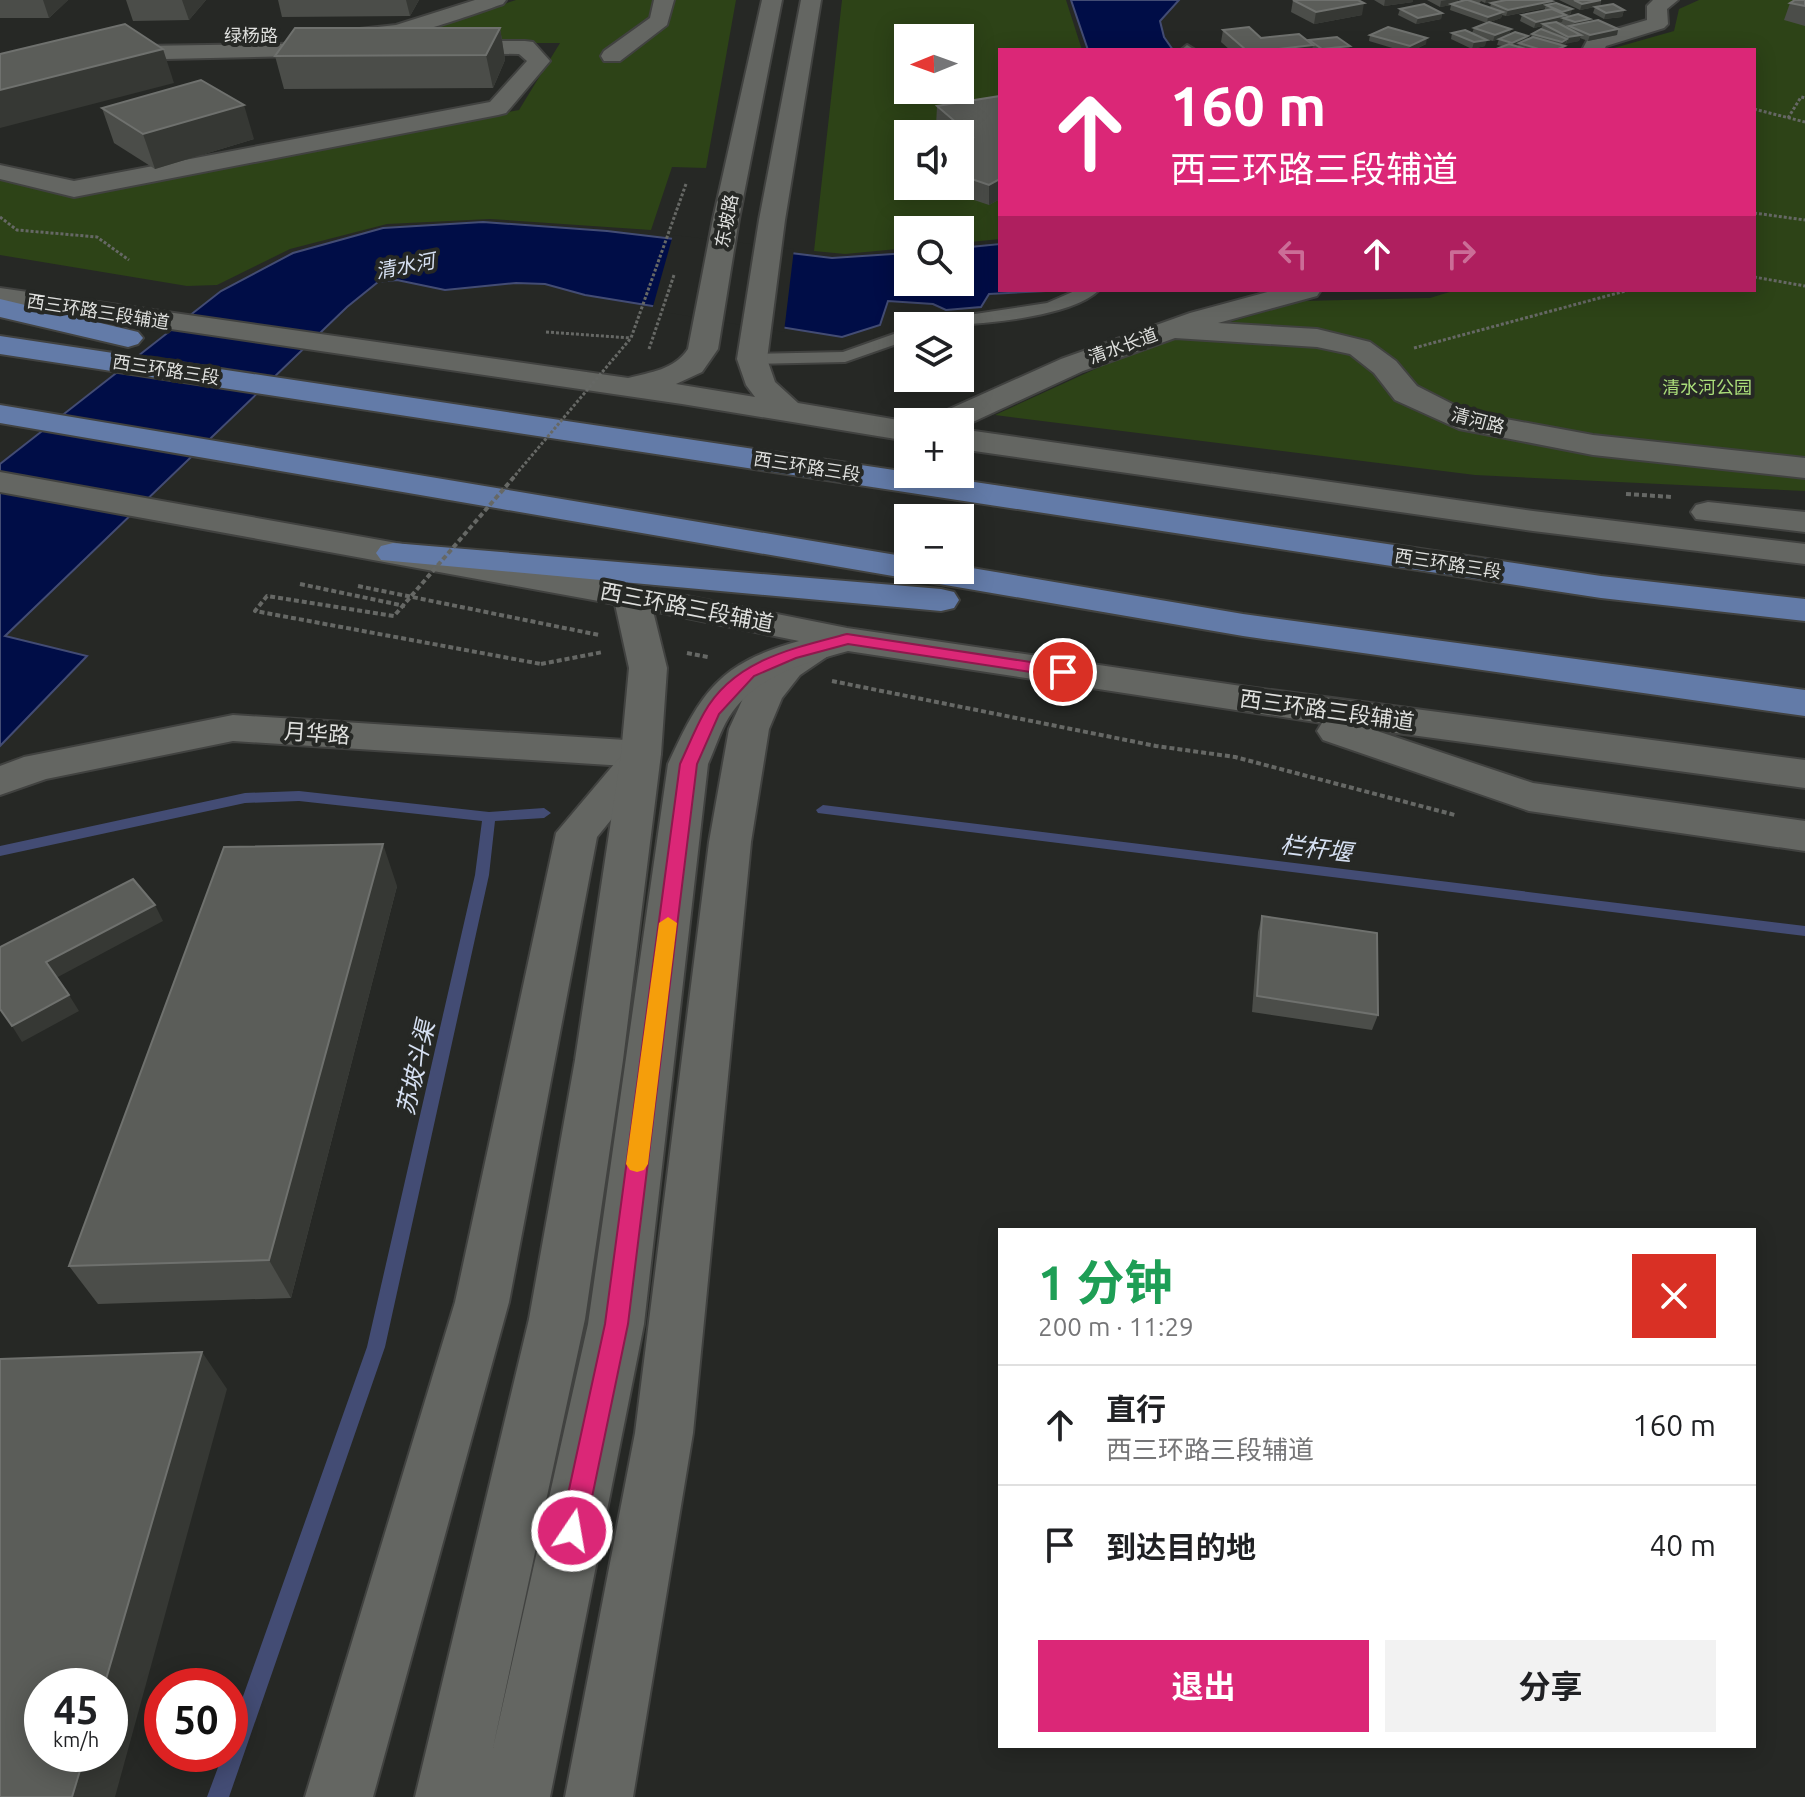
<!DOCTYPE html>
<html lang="zh">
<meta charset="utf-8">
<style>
:root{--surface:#fff;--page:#f2f2f2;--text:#202124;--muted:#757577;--line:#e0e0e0;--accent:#db2777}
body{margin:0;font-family:Ubuntu,"Noto Sans SC",sans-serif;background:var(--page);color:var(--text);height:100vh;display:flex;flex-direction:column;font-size:30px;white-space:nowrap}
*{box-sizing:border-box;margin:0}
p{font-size:26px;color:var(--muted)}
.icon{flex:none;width:44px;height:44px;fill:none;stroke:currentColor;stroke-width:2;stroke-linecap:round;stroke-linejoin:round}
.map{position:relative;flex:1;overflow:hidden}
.details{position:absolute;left:998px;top:1228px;width:758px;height:520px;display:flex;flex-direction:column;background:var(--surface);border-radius:0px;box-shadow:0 4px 20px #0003}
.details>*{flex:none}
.hud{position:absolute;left:998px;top:48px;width:758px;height:244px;border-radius:0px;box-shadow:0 4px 20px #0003;background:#db2777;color:#fff;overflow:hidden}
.needle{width:52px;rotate:269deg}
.fabs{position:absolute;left:894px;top:24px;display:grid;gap:16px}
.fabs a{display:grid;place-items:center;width:80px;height:80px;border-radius:0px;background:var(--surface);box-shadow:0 4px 20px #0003;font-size:40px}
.speed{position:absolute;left:24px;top:1668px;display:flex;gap:16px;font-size:40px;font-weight:700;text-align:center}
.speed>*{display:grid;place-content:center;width:104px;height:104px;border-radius:50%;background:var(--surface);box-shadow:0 4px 20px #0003;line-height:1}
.speed small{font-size:20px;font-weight:400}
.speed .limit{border:12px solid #d22;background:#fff;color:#111}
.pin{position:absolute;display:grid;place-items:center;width:68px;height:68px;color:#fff;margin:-34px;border:4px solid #fff;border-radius:50%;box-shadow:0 2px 8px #0007}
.me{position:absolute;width:88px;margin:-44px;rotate:12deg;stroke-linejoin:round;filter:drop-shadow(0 0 6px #0008)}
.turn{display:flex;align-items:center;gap:28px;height:168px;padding:0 40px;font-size:36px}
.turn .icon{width:104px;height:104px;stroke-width:2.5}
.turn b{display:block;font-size:56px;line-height:68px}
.lanes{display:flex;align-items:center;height:76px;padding:0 40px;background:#0003;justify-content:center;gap:40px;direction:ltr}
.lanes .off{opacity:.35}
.round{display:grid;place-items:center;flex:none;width:84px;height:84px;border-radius:0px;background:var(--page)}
.summary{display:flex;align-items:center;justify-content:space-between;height:136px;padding:0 40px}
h1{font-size:48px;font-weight:700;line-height:60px;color:#1e9e55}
.primary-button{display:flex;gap:16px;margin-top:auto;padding:16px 40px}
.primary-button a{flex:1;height:92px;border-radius:0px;background:var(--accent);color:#fff;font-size:32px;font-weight:700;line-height:92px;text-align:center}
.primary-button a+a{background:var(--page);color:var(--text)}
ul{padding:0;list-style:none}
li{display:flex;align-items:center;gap:24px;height:120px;padding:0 40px;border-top:2px solid var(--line)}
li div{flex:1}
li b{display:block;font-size:30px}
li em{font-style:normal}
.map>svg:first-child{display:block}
.green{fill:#2d4317;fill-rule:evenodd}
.water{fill:#000d47;stroke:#434c74;stroke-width:2}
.pier{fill:#262825}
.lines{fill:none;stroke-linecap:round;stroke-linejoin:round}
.stream{fill:#434c74;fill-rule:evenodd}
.service-casing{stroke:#414240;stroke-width:4}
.minor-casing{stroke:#414240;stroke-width:4}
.tertiary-casing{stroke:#414240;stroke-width:4}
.secondary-casing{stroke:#414240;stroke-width:4}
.trunk-casing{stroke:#414240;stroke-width:4}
.path-far1{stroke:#666865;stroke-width:3;stroke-dasharray:3 2;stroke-linecap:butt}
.path{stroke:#666865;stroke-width:4;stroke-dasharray:5 3;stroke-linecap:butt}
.service{fill:#646662;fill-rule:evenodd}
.minor{fill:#646662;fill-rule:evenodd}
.tertiary{fill:#646662;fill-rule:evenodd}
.secondary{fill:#646662;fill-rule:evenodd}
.trunk{fill:#637ba8;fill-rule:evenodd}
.path-bridge-far1{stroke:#666865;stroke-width:3;stroke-dasharray:3 2;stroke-linecap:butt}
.path-bridge{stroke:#666865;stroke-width:4;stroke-dasharray:5 3;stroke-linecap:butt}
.wall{fill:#4b4d49}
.shaded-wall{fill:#363834}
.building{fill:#5b5d59;stroke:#6f716e;stroke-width:2}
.route{fill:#db2777;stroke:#8e194d;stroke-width:2}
.slow{fill:#f59e0b}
.labels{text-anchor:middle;stroke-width:8;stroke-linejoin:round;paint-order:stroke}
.far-street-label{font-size:18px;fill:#dedfdd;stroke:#262825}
.far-park-label{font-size:18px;fill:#aadd7a;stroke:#262825}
.far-water-label{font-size:20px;font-style:italic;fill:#d6e0f2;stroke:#262825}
.street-label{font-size:22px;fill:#dedfdd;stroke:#262825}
.water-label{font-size:24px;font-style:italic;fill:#d6e0f2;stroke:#262825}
</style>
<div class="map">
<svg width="1805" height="1797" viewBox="0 0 1805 1797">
<rect width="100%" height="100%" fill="#262825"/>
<g class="green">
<polygon points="516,0 736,0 706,168 672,167 651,230 490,219 387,224 290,249 217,285 187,286 0,255 0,180 72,195 519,110 560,43 381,43"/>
<path d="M842,0h224l16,50h-82v189l-40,4v-13h-52v18l-63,6 -31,-3zM908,38h52v52h-52zM908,134h52v52h-52z"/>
<polygon points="1699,0 1805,0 1805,491 1475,475 995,415 1141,348 1302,301 1430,298 1456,290 1754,290 1754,50 1607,50 1674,31 1679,9"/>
</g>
<g class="water">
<polygon points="1071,0 1179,0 1160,21 1164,37 1173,50 1088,50"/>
<polygon points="483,222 607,231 832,258 908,253 908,282 960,282 960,248 1000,244 1000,290 1066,290 989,294 981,307 946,310 933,304 888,301 880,325 842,337 585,295 545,284 516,283 445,290 397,280 378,282 347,307 5,636 87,656 0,746 0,464 221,291 293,253 383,228"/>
</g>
<polygon class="pier" points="673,235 794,249 784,332 652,310"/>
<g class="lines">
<g class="stream">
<polygon points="299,791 489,812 544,808 551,813 544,818 495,821 489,875 385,1347 229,1797 207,1797 223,1754 230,1754 230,1733 367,1347 475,875 482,821 299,801 245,803 0,856 0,846 245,793"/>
<polygon points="823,805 1805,926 1805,936 818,813 816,810"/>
</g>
<defs>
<g id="service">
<polygon points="1187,45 1195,50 1181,50"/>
<path d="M1077,290h22c-30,30 -137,36 -179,36l9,-5 118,-18z"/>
<polygon points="908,329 908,340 845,362 752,364 743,359 752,354 843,352"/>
</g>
<g id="minor">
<path d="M475,0h31l-3,4c-27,9 -145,54 -164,32l11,-6 46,-5z"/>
<polygon points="654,0 674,0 667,25 620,61 604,61 601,56 604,51 650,18"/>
<polygon points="1653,0 1678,0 1667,9 1668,24 1664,28 1606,46 1604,50 1582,50 1589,37 1647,20 1647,6"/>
<polygon points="445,41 525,41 533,42 550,61 506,113 498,115 74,197 0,179 0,165 74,181 490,102 527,61 519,54 437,53 434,48"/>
<polygon points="336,43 344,45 347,50 344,55 75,61 0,77 0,63 75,47"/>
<polygon points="1275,290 1321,290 1317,296 1218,323 1317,329 1370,342 1396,361 1417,386 1468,412 1593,435 1805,458 1805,478 1593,455 1459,429 1395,400 1374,373 1350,354 1317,347 1175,338 1083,371 960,428 960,422 931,422 936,415 1061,359 1190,313"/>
<polygon points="233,715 641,741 655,744 661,754 655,764 641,767 233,741 46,779 0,795 0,766 24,757"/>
</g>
<g id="tertiary">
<polygon points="815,636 828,640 834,648 828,656 800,675 782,698 769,729 751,842 693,1433 633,1797 565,1797 635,1433 709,842 729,729 745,694 774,659 802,640"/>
<polygon points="640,746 654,750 660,760 597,837 509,1302 373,1797 305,1797 455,1302 556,833 626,750"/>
</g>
<g id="secondary">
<path d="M762,0h20l-43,219 -21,130 -16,23 -26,12 79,13 -9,-12 -9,-26 22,-139 42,-220h20l-36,220 -18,139 8,23 23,21 112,19 -2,19 -226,-37 -682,-100v-16l628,90c23,-6 46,-8 60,-29l25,-130z"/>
<polygon points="960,429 1533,511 1805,544 1805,564 1533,531 960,449"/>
<path d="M0,472l631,113 216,43 401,59 557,73v28l-431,-58 159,53 272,38v30l-276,-40 -206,-71 -6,-9 5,-8 -474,-72c-44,12 -93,25 -119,66 -9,14 -14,32 -21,47l-64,560 -94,473h-135l114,-478 46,-259 46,-306 8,-86 -14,-64 -615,-112zM653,611l146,30c-80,22 -98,51 -131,123l-80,560 -95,424 92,-429 38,-259 38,-306 6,-86z"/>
<polygon points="1708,502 1805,512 1805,532 1696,519 1691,512 1696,505"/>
</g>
<g id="trunk">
<polygon points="0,299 138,332 143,338 138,344 128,347 0,317"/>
<polygon points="0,336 1601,576 1805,599 1805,621 1601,598 0,354"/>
<polygon points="0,405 908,557 908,570 960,570 960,566 1243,614 1805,690 1805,716 1243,636 0,423"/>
<polygon points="393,543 941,589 954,592 959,600 954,608 941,611 381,560 376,553 381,546"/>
</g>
</defs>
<use href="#service" class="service-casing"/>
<use href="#minor" class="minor-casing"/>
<use href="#tertiary" class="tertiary-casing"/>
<use href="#secondary" class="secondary-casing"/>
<use href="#trunk" class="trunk-casing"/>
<g class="path-far1">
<polyline points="1754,109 1805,122"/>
<polyline points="1788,118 1801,97 1805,98"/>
<polyline points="1754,213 1805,220"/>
<polyline points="0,217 17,230 97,237 129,260"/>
<polyline points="1754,277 1805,286"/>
<polyline points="546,332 631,338"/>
<polyline points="1414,348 1629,290"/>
<polyline points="649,349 674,275"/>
</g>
<g class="path">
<polyline points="1626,494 1672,497"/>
<polyline points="300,584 405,606"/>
<polyline points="358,586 599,635"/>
<polyline points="687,653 708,657"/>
<polyline points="541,664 603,652"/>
<polyline points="832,681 1156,746 1235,757 1455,815"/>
</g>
<use href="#service" class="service"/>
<use href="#minor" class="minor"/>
<use href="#tertiary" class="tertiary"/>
<use href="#secondary" class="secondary"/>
<use href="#trunk" class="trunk"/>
<polyline class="path-bridge-far1" points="512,479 631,338 686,184"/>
<polyline class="path-bridge" points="514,477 394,616 267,596 255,611 541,664"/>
</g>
<g class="wall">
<polygon points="0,0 68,0 49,18 0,18"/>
<polygon points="126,0 206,0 189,20 133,21"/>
<polygon points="278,0 419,0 410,16 282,17"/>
<polygon points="1293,0 1362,15 1314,24 1291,12"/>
<polygon points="1374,0 1413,0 1413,2 1384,6"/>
<polygon points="1427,0 1458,0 1457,2 1463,1 1462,0 1502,0 1485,3 1481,1 1479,4 1490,8 1491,3 1552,1 1551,4 1572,9 1570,15 1566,16 1618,29 1617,35 1588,41 1580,38 1579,41 1566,43 1563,50 1496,50 1502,46 1497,45 1499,39 1493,41 1484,39 1485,46 1472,49 1451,39 1452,33 1472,33 1474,28 1511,29 1509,34 1528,36 1527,39 1531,37 1532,34 1541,29 1542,26 1534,28 1520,21 1522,15 1544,11 1545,8 1506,16 1502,15 1501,18 1487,23 1450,10 1451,5 1440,7"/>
<polygon points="1559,0 1601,0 1600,6 1624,10 1622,17 1604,19 1593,13 1595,7 1580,10"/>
<polygon points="1805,0 1805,26 1784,20 1790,3"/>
<polygon points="1400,9 1442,13 1441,19 1416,24 1398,15"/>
<polygon points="500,28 505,60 493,88 284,89 275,56"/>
<polygon points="1223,30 1261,38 1309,42 1309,40 1349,50 1230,50 1221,42"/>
<polygon points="1370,35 1426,44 1414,50 1399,50 1369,41"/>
<polygon points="1000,96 1000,199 989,205 932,186 960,186 960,134 946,134 936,126 937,106"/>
<polygon points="102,108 254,139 155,169 114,143"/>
<polygon points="397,886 291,1298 98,1304 69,1266"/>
<polygon points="1262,916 1378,1015 1372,1030 1252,1012 1258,932"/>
</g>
<g class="shaded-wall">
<polygon points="43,0 68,0 49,18"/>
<polygon points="182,0 206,0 189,20"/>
<polygon points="406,0 419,0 410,16"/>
<polygon points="1385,0 1413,0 1413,2 1384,6"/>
<polygon points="1447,0 1458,0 1457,4 1440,7 1441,1"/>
<polygon points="1486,0 1502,0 1485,3"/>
<polygon points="1601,0 1600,6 1580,10 1582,4"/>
<polygon points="1552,1 1550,7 1546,5 1545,8 1506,16 1508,10"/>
<polygon points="1364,3 1362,15 1314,24 1316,12"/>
<polygon points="1572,9 1570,15 1563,18 1562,22 1545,25 1543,24 1542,26 1534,28 1536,22 1561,17 1562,12"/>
<polygon points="1624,10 1622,17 1604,19 1606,13"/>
<polygon points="1503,12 1501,18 1487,23 1488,17"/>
<polygon points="1442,13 1441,19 1416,24 1418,18"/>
<polygon points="1590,19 1588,25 1573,29 1575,22"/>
<polygon points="500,28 505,60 493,88 486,55"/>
<polygon points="1511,29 1509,35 1493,41 1495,35"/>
<polygon points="1618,29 1617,35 1588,41 1590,35"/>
<polygon points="1581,35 1579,41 1566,44 1568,37"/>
<polygon points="1528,36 1526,43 1519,43 1518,46 1511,49 1512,43"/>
<polygon points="1427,38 1426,44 1414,50 1409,50 1410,46"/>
<polygon points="1567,39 1565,45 1562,47 1565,46 1563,50 1556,50 1560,48 1562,42"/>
<polygon points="1487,40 1485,46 1472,49 1474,42"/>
<polygon points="1313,45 1312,50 1269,50"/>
<polygon points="1350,46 1349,50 1322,50 1322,49"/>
<polygon points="163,49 174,83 0,128 0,90"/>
<polygon points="244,105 254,139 155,169 143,134"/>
<polygon points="1000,179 1000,199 989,205 989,185"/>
<polygon points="383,844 397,886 291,1298 269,1260"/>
<polygon points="155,905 163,921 56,978 46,962"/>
<polygon points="69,995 79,1011 22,1042 12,1026"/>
<polygon points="202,1352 227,1389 115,1797 72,1797 85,1754 110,1754 110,1686 104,1686"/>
</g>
<g class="building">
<polygon points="1293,0 1358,0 1364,3 1316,12"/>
<polygon points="1465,0 1468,0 1503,12 1488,17 1451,4"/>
<polygon points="1506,0 1549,0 1552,1 1508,10 1491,3"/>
<polygon points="1574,0 1601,0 1582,4"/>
<polygon points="1795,0 1805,0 1805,6 1790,3"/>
<polygon points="1556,3 1572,9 1562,12 1546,5"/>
<polygon points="1424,4 1442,13 1418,18 1400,9"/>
<polygon points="1613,4 1624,10 1606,13 1595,7"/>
<polygon points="1552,9 1566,15 1536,22 1522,15"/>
<polygon points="1578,14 1590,19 1575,22 1563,18"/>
<polygon points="1598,20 1618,29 1590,35 1569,26"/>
<polygon points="1489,22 1511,29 1495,35 1474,28"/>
<polygon points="1556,22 1581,35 1568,37 1543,24"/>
<polygon points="125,24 163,49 0,90 0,54"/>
<polygon points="1249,27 1261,38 1299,34 1313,45 1269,50 1246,50 1223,30"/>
<polygon points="1388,27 1427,38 1410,46 1370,35"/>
<polygon points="295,28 500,28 486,55 275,56"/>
<polygon points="1541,29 1567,39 1562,42 1532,34"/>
<polygon points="1465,30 1487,40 1474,42 1452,33"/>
<polygon points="1515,32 1528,36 1512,43 1499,39"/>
<polygon points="1337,37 1350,46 1322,49 1309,40"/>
<polygon points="1533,37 1565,46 1556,50 1542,50 1519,43"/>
<polygon points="1509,44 1529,50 1500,50 1496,49"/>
<polygon points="201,80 244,105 143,134 102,108"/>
<polygon points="1000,96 1000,179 989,185 960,175 960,144 973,137 937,106"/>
<polygon points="383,844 269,1260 69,1266 224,847"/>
<polygon points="133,879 155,905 46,962 69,995 12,1026 0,1009 0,947"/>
<polygon points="1262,916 1377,933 1378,1015 1257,996"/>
<polygon points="202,1352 104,1686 42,1686 42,1754 85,1754 72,1797 0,1797 0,1359"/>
</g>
<path class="route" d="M847,634l216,33 8,5 -8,5 -215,-33 -52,14 -42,18 -35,38 -22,50 -69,560 -43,207 -4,9 -9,3 -8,-3 -4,-9 45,-207 75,-560c8,-17 15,-35 24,-51 29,-53 90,-65 143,-79z"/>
<polygon class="slow" points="668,917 677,923 648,1164 644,1170 637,1172 630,1170 626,1164 659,923"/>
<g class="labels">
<g class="far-street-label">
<text x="251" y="42">绿杨路</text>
<text transform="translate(727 221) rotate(-79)" y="6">东坡路</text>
<text transform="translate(98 312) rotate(9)" y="6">西三环路三段辅道</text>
<text transform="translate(1123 346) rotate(-20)" y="6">清水长道</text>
<text transform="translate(166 370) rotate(9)" y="6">西三环路三段</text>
<text transform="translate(1478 421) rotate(15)" y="6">清河路</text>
<text transform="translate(807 467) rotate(9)" y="6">西三环路三段</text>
<text transform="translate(1448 564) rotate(9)" y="6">西三环路三段</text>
</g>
<g class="far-park-label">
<text x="1707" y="394">清水河公园</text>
</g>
<g class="far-water-label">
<text transform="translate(405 266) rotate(-11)" y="7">清水河</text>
</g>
<g class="street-label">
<text transform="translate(687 607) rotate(11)" y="8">西三环路三段辅道</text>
<text transform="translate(1327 710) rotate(8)" y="8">西三环路三段辅道</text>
<text transform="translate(317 733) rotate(4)" y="8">月华路</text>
</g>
<g class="water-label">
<text transform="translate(1316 849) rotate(7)" y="8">栏杆堰</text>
<text transform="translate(416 1068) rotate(-77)" y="8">苏坡斗渠</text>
</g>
</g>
</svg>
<div class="fabs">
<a><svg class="needle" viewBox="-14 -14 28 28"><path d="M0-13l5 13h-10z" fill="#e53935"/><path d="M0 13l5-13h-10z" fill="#757577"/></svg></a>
<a><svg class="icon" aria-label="sound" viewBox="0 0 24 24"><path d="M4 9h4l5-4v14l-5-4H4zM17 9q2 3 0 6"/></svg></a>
<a><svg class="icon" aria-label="search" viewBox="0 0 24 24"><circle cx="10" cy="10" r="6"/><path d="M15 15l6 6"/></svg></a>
<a><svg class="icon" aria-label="layers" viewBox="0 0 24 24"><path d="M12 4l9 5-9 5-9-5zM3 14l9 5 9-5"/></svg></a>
<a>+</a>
<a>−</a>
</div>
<div class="speed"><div>45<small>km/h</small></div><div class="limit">50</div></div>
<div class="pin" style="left:1063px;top:672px;background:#d93025"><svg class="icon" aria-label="arrive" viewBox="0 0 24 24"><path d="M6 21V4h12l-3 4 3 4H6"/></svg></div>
<svg class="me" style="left:572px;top:1531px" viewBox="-20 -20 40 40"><circle r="17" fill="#db2777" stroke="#fff" stroke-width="3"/><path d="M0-11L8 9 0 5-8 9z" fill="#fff"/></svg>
<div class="hud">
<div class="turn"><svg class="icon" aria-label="ahead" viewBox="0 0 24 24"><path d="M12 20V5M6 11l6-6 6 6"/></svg><div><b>160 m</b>西三环路三段辅道</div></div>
<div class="lanes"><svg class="icon off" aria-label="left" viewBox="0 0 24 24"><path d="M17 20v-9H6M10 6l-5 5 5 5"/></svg><svg class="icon" aria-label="ahead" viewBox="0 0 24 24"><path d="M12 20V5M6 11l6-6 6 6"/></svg><svg class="icon off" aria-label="right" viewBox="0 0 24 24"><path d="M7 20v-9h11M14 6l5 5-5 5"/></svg></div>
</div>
<section class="details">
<div class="summary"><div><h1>1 分钟</h1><p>200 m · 11:29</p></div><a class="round" style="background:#d93025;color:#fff"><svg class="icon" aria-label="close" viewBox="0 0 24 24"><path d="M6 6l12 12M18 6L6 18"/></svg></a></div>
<ul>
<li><svg class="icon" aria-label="ahead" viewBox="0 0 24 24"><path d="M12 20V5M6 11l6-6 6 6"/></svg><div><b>直行</b><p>西三环路三段辅道</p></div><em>160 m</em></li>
<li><svg class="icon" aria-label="arrive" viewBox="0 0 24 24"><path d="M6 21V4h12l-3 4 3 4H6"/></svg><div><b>到达目的地</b></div><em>40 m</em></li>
</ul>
<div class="primary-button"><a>退出</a><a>分享</a></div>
</section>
</div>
